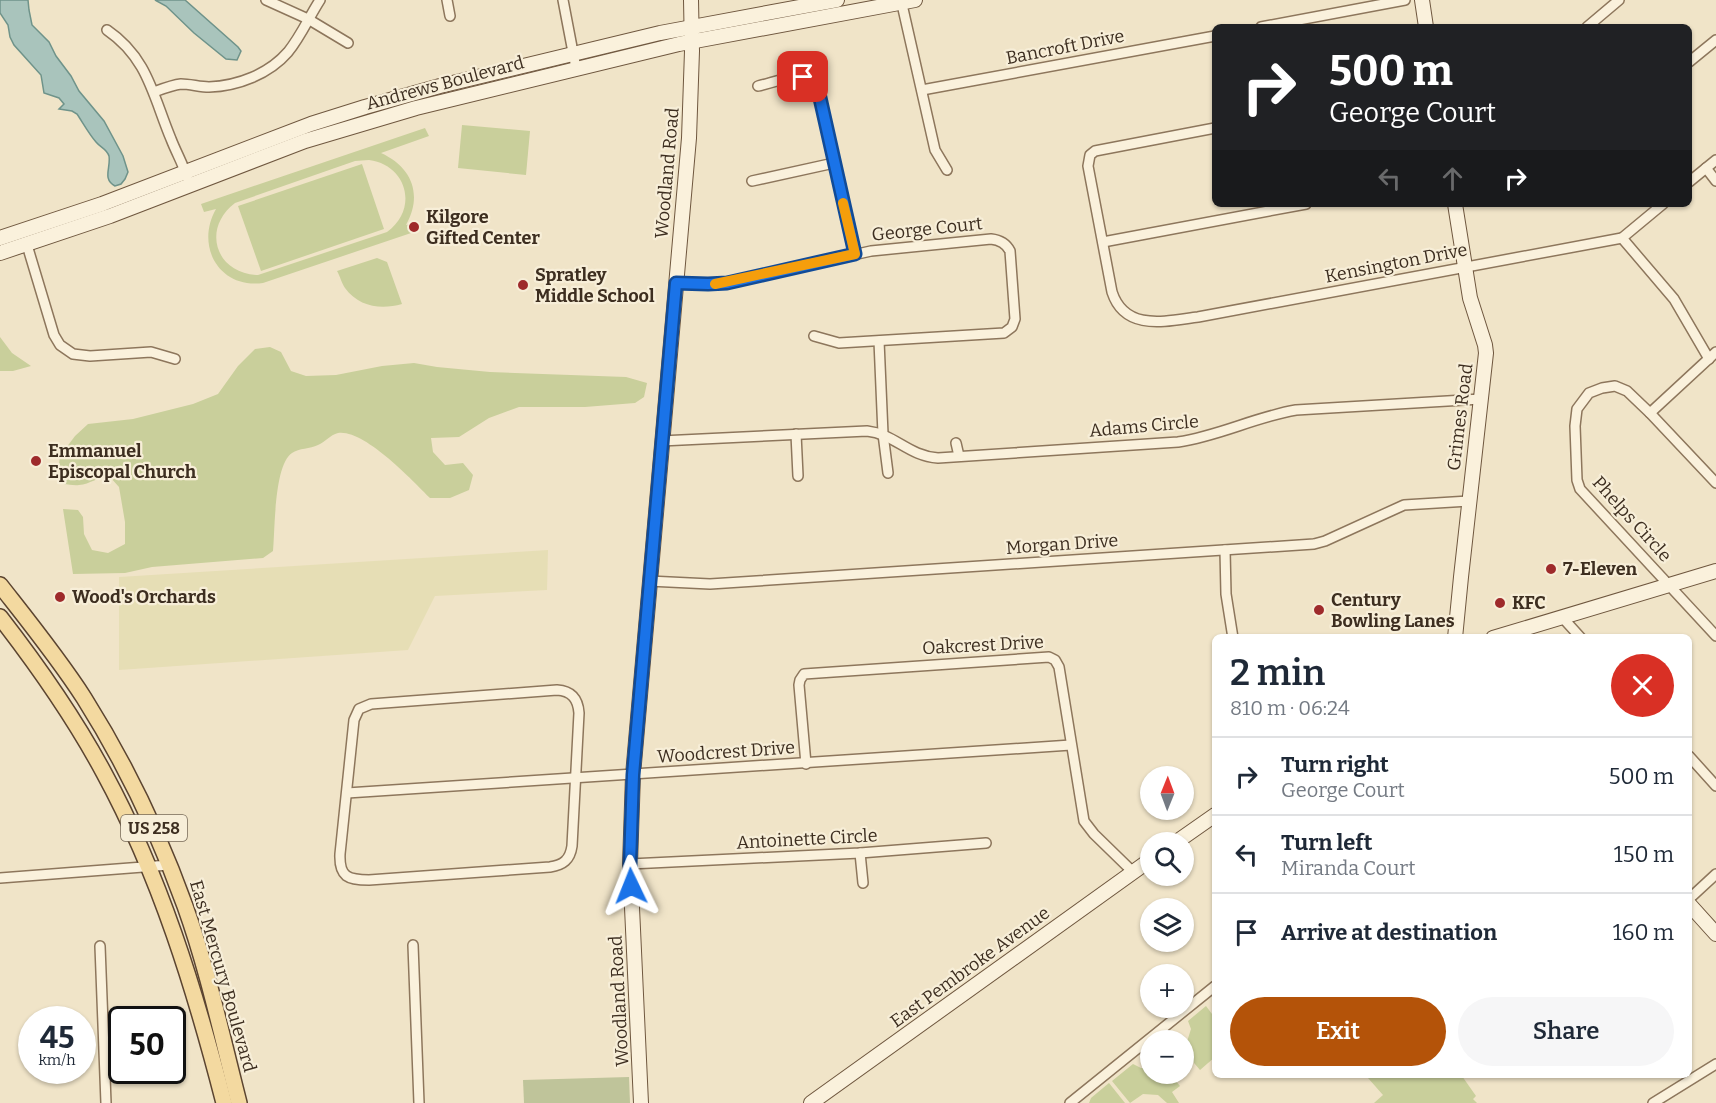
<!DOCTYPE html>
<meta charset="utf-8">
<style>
:root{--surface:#fff;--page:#f6f6f7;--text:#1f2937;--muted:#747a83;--line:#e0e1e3;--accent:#b45309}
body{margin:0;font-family:Bitter,serif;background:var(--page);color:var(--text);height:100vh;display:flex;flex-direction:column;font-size:22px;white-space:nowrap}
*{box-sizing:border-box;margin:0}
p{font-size:20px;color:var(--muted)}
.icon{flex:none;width:33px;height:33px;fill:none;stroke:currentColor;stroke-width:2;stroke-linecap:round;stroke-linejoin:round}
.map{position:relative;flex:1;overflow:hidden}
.details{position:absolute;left:1212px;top:634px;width:480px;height:444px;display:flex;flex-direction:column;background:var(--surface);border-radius:9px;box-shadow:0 2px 4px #0004}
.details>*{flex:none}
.banner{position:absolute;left:1212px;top:24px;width:480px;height:183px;border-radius:9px;box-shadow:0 2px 4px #0004;background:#202124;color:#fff;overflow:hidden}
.needle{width:39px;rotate:1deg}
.tools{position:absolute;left:1140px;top:766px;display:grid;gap:12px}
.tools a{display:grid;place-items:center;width:54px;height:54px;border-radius:50%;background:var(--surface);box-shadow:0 2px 4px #0004;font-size:30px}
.speed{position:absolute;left:18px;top:1006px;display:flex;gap:12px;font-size:30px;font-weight:700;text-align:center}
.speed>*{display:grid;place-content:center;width:78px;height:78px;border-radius:50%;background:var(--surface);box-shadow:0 2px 4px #0004;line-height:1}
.speed small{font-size:15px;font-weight:400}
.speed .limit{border:3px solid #111;border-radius:9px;background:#fff;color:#111}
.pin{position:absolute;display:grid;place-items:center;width:51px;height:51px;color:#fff;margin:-26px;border-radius:12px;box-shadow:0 3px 9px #0006}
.me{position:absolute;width:66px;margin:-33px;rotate:358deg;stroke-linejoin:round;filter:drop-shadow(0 0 4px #0008)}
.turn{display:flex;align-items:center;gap:21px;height:126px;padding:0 18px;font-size:27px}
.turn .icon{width:78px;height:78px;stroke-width:2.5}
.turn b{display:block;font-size:42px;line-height:51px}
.lanes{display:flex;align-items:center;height:57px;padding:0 18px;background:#0003;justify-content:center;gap:30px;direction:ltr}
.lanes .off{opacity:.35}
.round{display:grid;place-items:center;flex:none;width:63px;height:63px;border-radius:32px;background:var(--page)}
.summary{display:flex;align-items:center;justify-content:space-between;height:102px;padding:0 18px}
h1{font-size:36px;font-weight:600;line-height:45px}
.primary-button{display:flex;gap:12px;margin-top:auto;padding:12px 18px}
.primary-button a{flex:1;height:69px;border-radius:36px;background:var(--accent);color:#fff;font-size:24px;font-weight:600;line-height:69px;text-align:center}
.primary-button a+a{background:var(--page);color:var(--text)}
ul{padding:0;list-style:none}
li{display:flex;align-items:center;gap:18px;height:78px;padding:0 18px;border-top:2px solid var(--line)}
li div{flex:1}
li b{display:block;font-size:22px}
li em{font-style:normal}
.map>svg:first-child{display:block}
.farmland{fill:#e6deb5}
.green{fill:#c9cf9b;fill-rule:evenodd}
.cemetery{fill:#bfc49a}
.water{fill:#a9c4bc;stroke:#6f938a;stroke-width:1.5}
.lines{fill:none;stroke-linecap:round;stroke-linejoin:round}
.street-casing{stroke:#8d765c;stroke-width:12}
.secondary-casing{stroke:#6f573f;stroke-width:16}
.primary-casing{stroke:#5b4430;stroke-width:18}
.street{stroke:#faf1dc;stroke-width:9}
.secondary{stroke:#faf1dc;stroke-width:14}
.primary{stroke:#f3d9a0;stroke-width:15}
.route-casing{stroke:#114b97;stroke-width:15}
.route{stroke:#1a73e8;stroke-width:10}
.slow{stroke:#f59e0b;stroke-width:10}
.poi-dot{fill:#9e2a2b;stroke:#f7eed8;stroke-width:2}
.labels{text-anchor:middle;stroke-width:4.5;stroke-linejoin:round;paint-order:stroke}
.shield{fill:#f7eed8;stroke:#756857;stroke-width:1.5}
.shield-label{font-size:16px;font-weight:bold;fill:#3d2e20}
.street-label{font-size:18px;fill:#3d2e20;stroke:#f7eed8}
.poi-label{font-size:18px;font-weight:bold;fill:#3d2e20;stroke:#f7eed8;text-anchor:start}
</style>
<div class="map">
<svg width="1716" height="1103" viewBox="0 0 1716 1103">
<rect width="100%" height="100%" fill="#f0e4c8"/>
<polygon class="farmland" points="548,550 547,590 435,596 408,650 119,670 119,577"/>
<g class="green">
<polygon points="462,125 530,131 526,175 458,168"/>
<path d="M425,128l4,8 -48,17c31,14 42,42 25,72l11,-3 3,8 -157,53c-44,6 -68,-37 -47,-74l-12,3 -3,-8zM369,160c38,5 50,49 18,72l-129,43c-42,-1 -57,-46 -23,-72l120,-42z"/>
<polygon points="362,164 384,229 261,271 238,206"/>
<path d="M377,258l10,4 15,42c-21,6 -43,3 -57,-16 -3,-4 -5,-12 -8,-17z"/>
<polygon points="0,337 12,353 31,366 13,371 0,371"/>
<path d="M270,347l11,5 10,19 15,5 30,-1 46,-9 32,-3 23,4 53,5 136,5 21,6 -3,14 -9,6 -50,4h-66l-30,11 -30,19 -28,1 2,14 12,13 18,-2 10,12 -4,15 -19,8h-20c-18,-18 -66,-69 -92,-65 -8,2 -13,9 -20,12 -8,4 -19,3 -26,8 -18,12 -17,77 -19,98l-10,7 -111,9 -27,6 -52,1 -10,-65 15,1 5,7 1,17 8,16 16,3 17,-9v-22l-6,-35 -9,-10c-12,-1 -19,7 -31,8 -5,1 -10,-1 -16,-1l-5,-11 2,-17 15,-20 13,-12 45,-5 60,-15 25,-10 20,-28 17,-17z"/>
<polygon points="1206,1006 1215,1018 1215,1057 1200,1070 1184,1051 1191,1029 1188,1021"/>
<polygon points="1133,1064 1141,1068 1150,1068 1150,1074 1170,1074 1180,1086 1172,1092 1179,1103 1167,1103 1158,1095 1143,1094 1130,1103 1112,1081"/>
<polygon points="1372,1076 1462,1076 1476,1096 1473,1099 1477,1103 1374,1103 1383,1095 1368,1078"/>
<polygon points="1109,1083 1125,1103 1089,1103 1091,1098"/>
</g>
<polygon class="cemetery" points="629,1077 630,1103 524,1103 523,1080"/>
<g class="water">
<path d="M0,0h28l1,10 3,15 17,17 7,14 15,20 8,15 25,30 19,35 5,16 -3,7 -4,5 -6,2c-13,-7 -4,-18 -6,-30 -2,-7 -9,-9 -13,-14 -7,-8 -13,-19 -19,-28l-5,-3 -13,-2 5,-5 -5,-6 -15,-5 -3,-18 -27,-30 -4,-8 -2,-12 -8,-12z"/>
<polygon points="155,0 185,0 238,47 241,51 237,60 226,59 194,33 166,6"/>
</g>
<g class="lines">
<defs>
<g id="street">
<polyline points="266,0 308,19 348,43"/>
<polyline points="447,0 450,16"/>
<polyline points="563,0 576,68"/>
<polyline points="901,0 935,150 947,170"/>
<polyline points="1261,27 1405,0"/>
<polyline points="1587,27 1619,0"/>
<path d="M107,30c41,28 46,66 64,109 5,13 12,25 16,38"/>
<polyline points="1689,62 1716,40"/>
<path d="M758,86c19,-4 45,-17 59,-1l38,169"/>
<polyline points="922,90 1215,36"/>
<path d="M154,92c8,-3 18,-7 27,-8 9,0 19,3 28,3 29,-1 60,-13 79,-35 13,-16 21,-35 32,-52"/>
<path d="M1215,128l-115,22 -5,1 -5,4 -2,11 24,126c13,40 54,29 86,25l424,-79 41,-34"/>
<polyline points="1706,168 1716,181"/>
<polyline points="752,181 834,163"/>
<polyline points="1689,182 1716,160"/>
<polyline points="1622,238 1674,299 1709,359"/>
<polyline points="1103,242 1306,204"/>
<polyline points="27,245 54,335 60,345 73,354 90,356 151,352 175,359"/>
<path d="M676,283l32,1 19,-1 144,-32 120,-12c9,1 15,4 19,12l5,68 -3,8 -8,6 -165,10 -25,-7"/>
<polyline points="879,341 883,434 888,473"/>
<polyline points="1650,413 1716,352"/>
<polyline points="796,434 798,476"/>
<path d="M661,441l206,-10c28,3 41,25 71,27l240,-16c41,-6 77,-25 118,-32l185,-11"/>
<polyline points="956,443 959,456"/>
<polyline points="1716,483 1650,413 1627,391 1615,386 1602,388 1589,393 1577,409 1575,426 1577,480 1580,489 1716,636"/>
<polyline points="1225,550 1226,594 1233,638"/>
<polyline points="649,581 710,584 1314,544 1325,541 1404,505 1469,501"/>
<polyline points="1562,617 1581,638"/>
<path d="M557,690c15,1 21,9 22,23l-7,133c-2,14 -9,19 -22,21l-181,13c-21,0 -30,-3 -29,-26l14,-134 5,-11 12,-5z"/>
<polyline points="1689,756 1716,786"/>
<polyline points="806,764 799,685 800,680 804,674 1049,657 1055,660 1059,667 1084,821 1094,834 1133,872"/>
<polyline points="347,793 1071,745"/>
<polyline points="860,853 863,883"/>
<polyline points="630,864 860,853 986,843"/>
<polyline points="0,878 169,865"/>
<polyline points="1689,899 1716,874"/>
<polyline points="413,945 419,1103"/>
<polyline points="100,946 106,1103"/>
<polyline points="1070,1103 1215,986"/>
<polyline points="1653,1103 1716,1064"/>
</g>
<g id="secondary">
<polyline points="1422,0 1426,27"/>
<polyline points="1455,204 1470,298 1485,345 1486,353 1461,577 1455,638"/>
<polyline points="0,238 102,204 311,124 365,107 440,86 660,33 837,0"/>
<polyline points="0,253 110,216 305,141 416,108 679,44 915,0"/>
<polyline points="1493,638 1716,571"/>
<polyline points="1175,843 1215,815"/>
<polyline points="1689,904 1716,934"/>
<polyline points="641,1103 630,864 633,775 689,138 692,51 691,0"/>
<polyline points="811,1103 1150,860"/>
</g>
<g id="primary">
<path d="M0,585c29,37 59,74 84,113 41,65 75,136 101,208 23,64 37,131 54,197"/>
<path d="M0,617c38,49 74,100 104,156 56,103 91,217 120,330"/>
</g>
</defs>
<use href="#street" class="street-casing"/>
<use href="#secondary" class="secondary-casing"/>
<use href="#primary" class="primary-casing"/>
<use href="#street" class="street"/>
<use href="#secondary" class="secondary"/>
<use href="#primary" class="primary"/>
</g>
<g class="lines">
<defs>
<polyline id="route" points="631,886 630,864 633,775 676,283 708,284 727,283 855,254 818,89 815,82 803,77"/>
</defs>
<use href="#route" class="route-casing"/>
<use href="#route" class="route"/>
<polyline class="slow" points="715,284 855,254 843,203"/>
</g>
<g class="poi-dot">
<circle cx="414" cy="227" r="6"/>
<circle cx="523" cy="285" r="6"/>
<circle cx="36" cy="461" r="6"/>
<circle cx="1551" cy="569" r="6"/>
<circle cx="60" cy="597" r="6"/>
<circle cx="1500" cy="603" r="6"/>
<circle cx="1319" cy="610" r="6"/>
</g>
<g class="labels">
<rect class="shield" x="121" y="815" width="66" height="26" rx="4.5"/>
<g class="shield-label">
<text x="154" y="834">US 258</text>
</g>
<g class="street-label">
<text transform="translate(1065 47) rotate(-11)" y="6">Bancroft Drive</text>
<text transform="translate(445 83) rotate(-15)" y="6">Andrews Boulevard</text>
<text transform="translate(667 173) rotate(-85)" y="6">Woodland Road</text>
<text transform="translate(927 229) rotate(-6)" y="6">George Court</text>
<text transform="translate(1396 263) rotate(-11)" y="6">Kensington Drive</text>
<text transform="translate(1460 417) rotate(-83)" y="6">Grimes Road</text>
<text transform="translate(1144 426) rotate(-5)" y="6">Adams Circle</text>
<text transform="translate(1632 519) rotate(48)" y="6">Phelps Circle</text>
<text transform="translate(1062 544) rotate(-4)" y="6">Morgan Drive</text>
<text transform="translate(983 645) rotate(-3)" y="6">Oakcrest Drive</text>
<text transform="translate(726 752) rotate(-4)" y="6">Woodcrest Drive</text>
<text transform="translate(807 839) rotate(-3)" y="6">Antoinette Circle</text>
<text transform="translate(970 967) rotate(-36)" y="6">East Pembroke Avenue</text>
<text transform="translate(223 976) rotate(74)" y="6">East Mercury Boulevard</text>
<text transform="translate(619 1001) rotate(-93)" y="6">Woodland Road</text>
</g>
<g class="poi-label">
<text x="426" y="223">Kilgore<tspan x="426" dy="21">Gifted Center</tspan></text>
<text x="535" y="281">Spratley<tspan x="535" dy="21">Middle School</tspan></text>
<text x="48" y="457">Emmanuel<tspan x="48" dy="21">Episcopal Church</tspan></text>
<text x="1563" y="575">7-Eleven</text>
<text x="72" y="603">Wood's Orchards</text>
<text x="1331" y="606">Century<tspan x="1331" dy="21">Bowling Lanes</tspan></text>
<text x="1512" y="609">KFC</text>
</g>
</g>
</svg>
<div class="tools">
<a><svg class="needle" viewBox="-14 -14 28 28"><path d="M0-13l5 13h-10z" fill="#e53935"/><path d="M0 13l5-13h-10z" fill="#747a83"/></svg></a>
<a><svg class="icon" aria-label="search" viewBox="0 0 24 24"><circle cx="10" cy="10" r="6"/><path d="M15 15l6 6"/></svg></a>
<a><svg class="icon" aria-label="layers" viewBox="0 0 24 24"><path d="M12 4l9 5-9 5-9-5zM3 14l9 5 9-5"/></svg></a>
<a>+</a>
<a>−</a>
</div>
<div class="speed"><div>45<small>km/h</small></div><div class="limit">50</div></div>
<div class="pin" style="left:803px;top:77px;background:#d93025"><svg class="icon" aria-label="arrive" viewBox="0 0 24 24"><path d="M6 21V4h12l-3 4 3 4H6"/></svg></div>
<svg class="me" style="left:631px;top:886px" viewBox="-20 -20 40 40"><path d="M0-17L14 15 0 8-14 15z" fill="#1a73e8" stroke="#fff" stroke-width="4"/></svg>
<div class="banner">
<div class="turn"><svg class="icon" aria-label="right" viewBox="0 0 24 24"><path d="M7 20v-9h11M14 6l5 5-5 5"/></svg><div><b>500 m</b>George Court</div></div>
<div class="lanes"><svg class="icon off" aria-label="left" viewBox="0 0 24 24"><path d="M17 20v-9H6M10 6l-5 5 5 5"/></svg><svg class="icon off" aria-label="ahead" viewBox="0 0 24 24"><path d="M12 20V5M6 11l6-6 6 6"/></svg><svg class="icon" aria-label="right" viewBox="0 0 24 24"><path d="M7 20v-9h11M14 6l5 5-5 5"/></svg></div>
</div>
<section class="details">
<div class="summary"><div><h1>2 min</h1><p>810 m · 06:24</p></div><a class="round" style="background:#d93025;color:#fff"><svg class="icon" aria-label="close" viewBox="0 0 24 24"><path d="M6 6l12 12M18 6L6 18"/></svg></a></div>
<ul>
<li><svg class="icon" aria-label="right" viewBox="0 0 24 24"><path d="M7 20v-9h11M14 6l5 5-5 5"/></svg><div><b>Turn right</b><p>George Court</p></div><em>500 m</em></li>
<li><svg class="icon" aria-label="left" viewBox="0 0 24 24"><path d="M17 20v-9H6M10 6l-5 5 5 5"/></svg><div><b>Turn left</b><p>Miranda Court</p></div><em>150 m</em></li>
<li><svg class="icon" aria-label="arrive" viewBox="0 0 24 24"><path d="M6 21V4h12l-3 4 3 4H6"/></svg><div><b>Arrive at destination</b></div><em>160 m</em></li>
</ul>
<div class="primary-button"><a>Exit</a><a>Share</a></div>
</section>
</div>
